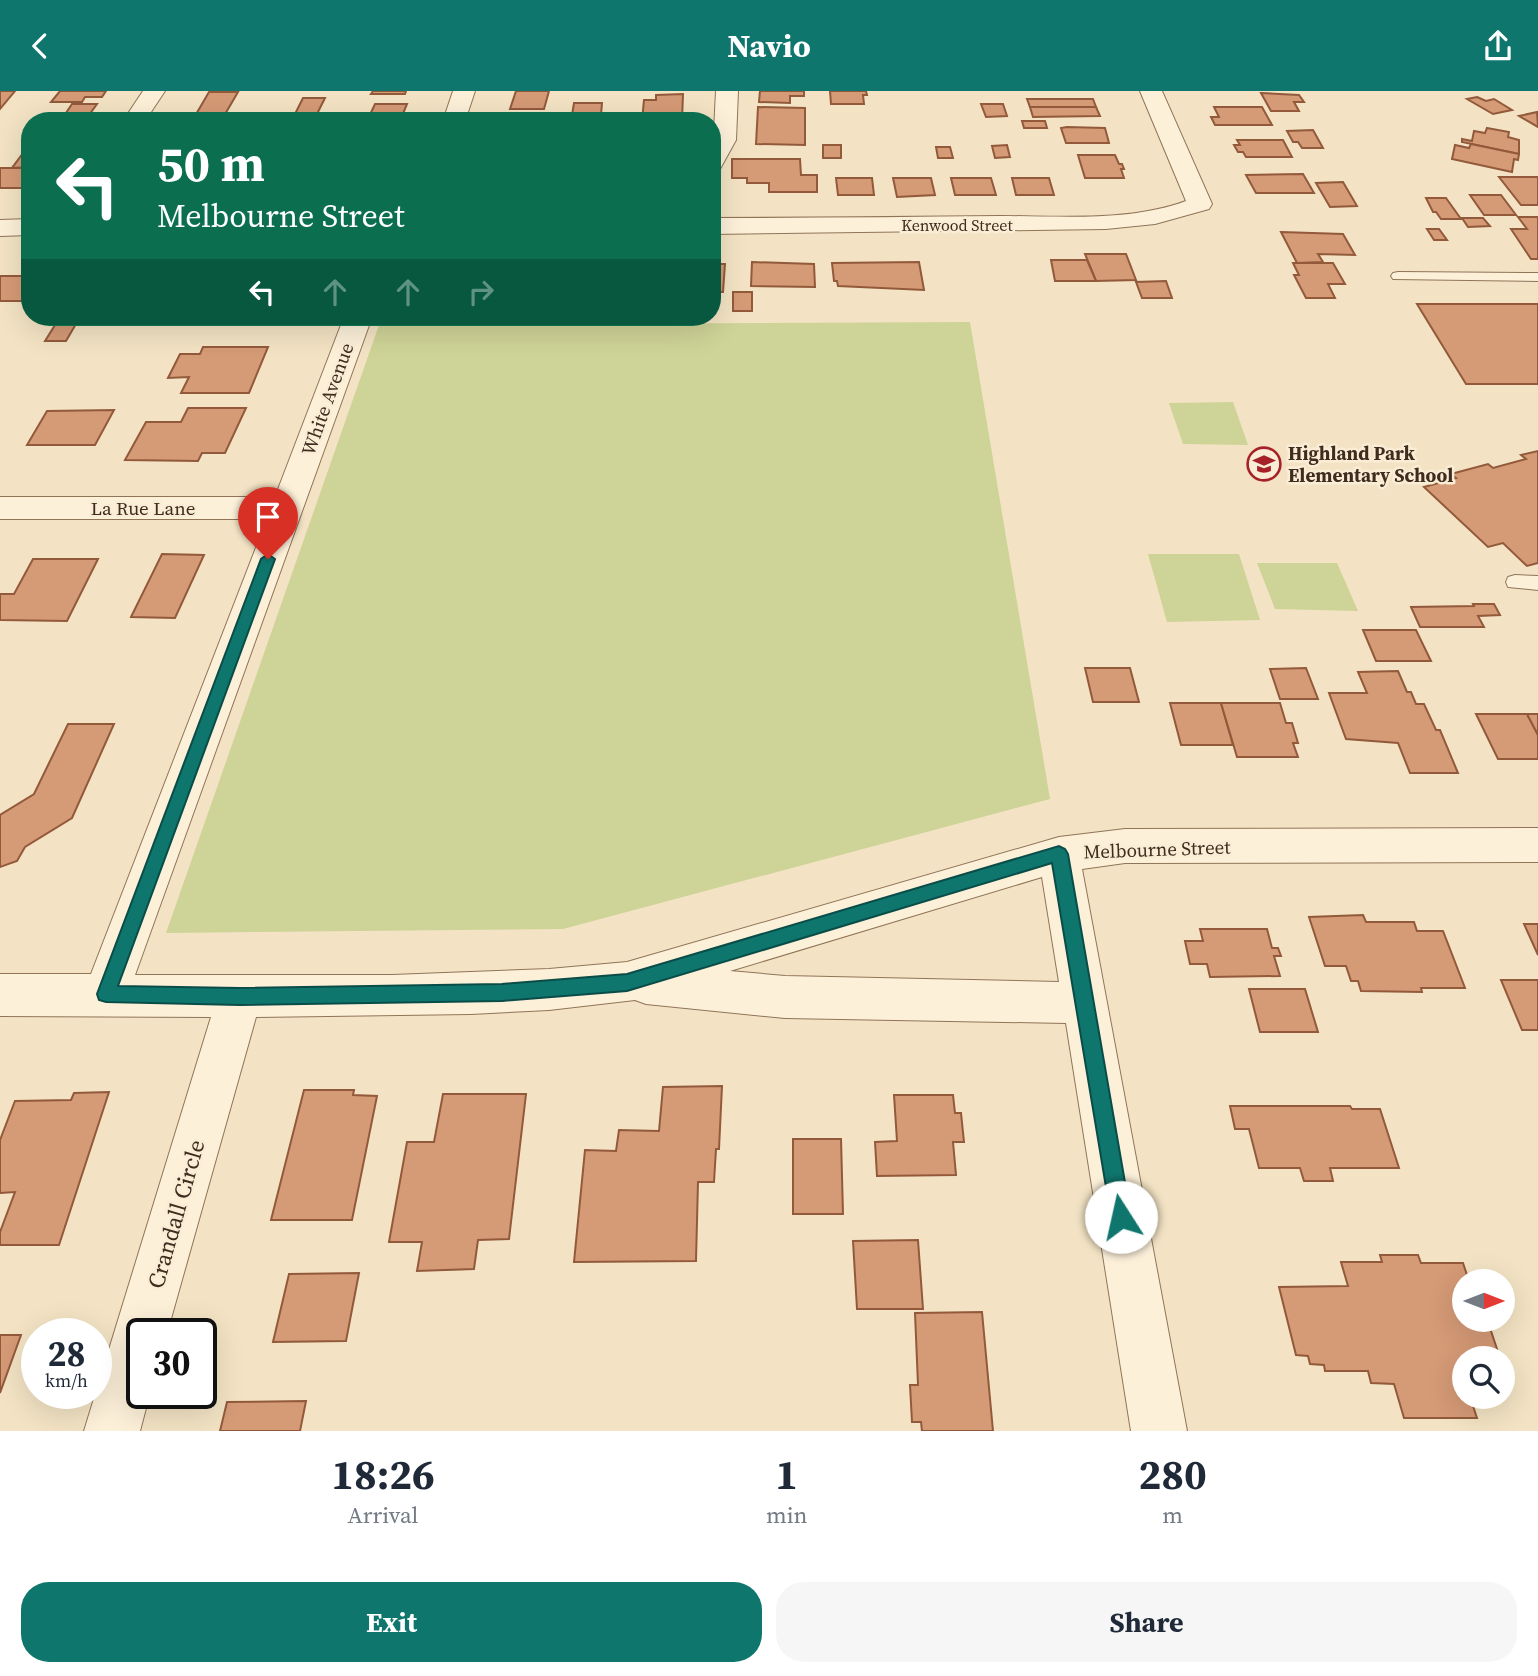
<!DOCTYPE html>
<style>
:root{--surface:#fff;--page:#f6f6f7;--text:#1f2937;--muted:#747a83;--accent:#0f766e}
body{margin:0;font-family:"Source Serif 4",serif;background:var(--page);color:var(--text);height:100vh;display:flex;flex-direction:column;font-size:26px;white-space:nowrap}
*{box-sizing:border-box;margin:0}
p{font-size:23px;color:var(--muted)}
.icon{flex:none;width:38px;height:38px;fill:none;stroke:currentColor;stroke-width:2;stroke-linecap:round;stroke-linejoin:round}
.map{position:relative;height:1340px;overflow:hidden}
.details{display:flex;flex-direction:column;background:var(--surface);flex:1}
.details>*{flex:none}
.top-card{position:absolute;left:21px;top:21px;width:700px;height:214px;border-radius:28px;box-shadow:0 7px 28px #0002;background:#0b6e4f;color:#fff;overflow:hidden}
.needle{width:46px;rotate:90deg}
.tools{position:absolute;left:1452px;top:1178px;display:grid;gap:14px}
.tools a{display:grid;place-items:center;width:63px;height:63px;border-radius:50%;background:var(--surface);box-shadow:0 7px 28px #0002;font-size:35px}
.speed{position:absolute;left:21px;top:1227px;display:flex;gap:14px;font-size:35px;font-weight:700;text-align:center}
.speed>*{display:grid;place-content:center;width:91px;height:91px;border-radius:50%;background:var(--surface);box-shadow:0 7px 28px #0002;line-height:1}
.speed small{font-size:18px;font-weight:400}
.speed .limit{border:4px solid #111;border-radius:10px;background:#fff;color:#111}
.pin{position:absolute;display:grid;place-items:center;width:60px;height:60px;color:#fff;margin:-72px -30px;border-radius:50% 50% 50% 0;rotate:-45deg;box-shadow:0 0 7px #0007}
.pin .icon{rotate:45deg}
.me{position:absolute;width:77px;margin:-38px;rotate:350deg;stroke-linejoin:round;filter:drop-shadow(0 0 5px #0008)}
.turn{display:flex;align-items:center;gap:24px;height:147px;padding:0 21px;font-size:32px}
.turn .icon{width:91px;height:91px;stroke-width:2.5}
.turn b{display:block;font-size:49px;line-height:60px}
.lanes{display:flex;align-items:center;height:66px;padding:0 21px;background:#0003;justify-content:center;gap:35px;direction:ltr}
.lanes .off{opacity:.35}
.eta{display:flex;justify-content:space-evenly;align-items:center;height:119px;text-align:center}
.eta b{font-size:42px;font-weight:700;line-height:49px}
.button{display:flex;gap:14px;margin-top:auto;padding:14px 21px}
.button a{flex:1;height:80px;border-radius:28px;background:var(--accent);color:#fff;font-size:28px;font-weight:700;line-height:80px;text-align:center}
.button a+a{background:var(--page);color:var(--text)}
header{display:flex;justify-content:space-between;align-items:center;height:91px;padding:0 21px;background:var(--accent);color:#fff;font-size:32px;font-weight:700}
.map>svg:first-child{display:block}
.green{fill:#ced397}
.building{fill:#d59a76;stroke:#925a3b;stroke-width:2}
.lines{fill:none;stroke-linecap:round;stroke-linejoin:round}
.service-casing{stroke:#907458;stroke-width:2}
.minor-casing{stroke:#907458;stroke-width:2}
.service{fill:#fcf0d9;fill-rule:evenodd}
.minor{fill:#fcf0d9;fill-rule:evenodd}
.route{fill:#0f766e;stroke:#0a4d48;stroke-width:2}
.labels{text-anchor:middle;stroke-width:5;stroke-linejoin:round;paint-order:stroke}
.far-street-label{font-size:16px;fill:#3f2c1e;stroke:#f9edd5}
.street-label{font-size:19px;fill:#3f2c1e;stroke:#f9edd5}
.poi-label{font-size:19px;font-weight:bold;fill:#3f2c1e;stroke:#f9edd5;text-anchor:start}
.near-street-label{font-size:23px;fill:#3f2c1e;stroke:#f9edd5}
</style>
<header><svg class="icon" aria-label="back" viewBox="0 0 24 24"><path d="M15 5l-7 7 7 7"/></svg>Navio<svg class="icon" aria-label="share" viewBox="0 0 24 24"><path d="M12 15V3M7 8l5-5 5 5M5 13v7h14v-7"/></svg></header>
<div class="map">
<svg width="1538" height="1340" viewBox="0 0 1538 1340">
<rect width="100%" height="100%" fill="#f3e3c4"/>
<g class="green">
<polygon points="970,231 1050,708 563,838 166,842 379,234"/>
<polygon points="1233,311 1248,354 1183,353 1169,312"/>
<polygon points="1148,463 1239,463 1260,529 1167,531"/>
<polygon points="1257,472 1337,472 1358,520 1275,518"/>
</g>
<g class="building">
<polygon points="0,0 15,0 0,18"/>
<polygon points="60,0 106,0 102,6 85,6 82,11 51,11"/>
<polygon points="373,0 406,0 405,3 371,3"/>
<polygon points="516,0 549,0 544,18 510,18"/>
<polygon points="760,0 804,0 804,5 790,5 790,12 759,11"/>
<polygon points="830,0 866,0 867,4 863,4 864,13 831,13"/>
<polygon points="209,1 238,1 224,25 195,25"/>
<polygon points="1261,2 1299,4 1304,11 1294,11 1299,20 1271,20"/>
<polygon points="683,3 682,30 642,30 644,9 656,9 656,4"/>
<polygon points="1477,6 1486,10 1494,8 1512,19 1493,23 1467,8"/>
<polygon points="303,7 325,7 317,23 295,23"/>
<polygon points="1027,8 1093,8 1096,16 1030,16"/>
<polygon points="574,12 602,12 601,24 572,24"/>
<polygon points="72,13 97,13 89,24 64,25"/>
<polygon points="375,13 407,13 400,30 367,30"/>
<polygon points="981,13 1003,13 1007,25 986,26"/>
<polygon points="758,16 805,17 805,54 756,53"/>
<polygon points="1030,16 1096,16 1100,25 1033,26"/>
<polygon points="1214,16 1262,16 1272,34 1215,34 1211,26 1219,26"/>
<polygon points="1537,21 1538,36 1519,25"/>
<polygon points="1022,30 1045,30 1047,37 1024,37"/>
<polygon points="1067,36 1105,37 1109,52 1066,52 1061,37"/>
<polygon points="1487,37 1509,41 1508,46 1519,49 1519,63 1462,51 1462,48 1472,50 1474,40 1485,42"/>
<polygon points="1313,39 1323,57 1302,57 1298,51 1293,51 1287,40"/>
<polygon points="1237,49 1283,49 1292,66 1246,66 1243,61 1238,61 1234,54 1240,54"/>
<polygon points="1471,53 1519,63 1518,69 1514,68 1512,81 1452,68 1455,54 1469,57"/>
<rect x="823" y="54" width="18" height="13"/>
<polygon points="1007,54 1010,66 995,67 992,55"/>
<polygon points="936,56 950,56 953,67 938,67"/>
<polygon points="26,58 30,58 30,76 12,77"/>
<polygon points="1078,64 1115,64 1119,73 1122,73 1124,78 1121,78 1124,87 1085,87"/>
<polygon points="732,68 800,68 801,84 817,84 817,101 769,101 769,92 747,92 747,87 732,87"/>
<rect x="0" y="77" width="30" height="20"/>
<polygon points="1303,83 1314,102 1256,102 1246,84"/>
<polygon points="1499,86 1538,86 1538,114 1521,114"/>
<polygon points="836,87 872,87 874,104 838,104"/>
<polygon points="893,87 931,87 935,104 897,106"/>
<polygon points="951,87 991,87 996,104 955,104"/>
<polygon points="1012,87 1049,87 1054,104 1016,104"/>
<polygon points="1343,91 1357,115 1330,116 1316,92"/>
<polygon points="1470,104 1501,104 1516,124 1484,124"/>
<polygon points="1426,107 1446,107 1461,128 1441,128 1436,121 1433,121"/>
<polygon points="1518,126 1538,126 1538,168 1531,168 1511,138 1527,138"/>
<polygon points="1462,127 1483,127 1490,135 1468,136"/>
<polygon points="1427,138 1439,138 1447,149 1434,149"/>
<polygon points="1281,141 1343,143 1355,164 1318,163 1323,171 1297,172"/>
<polygon points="1085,163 1126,163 1136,189 1096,190"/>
<polygon points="1051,169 1087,169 1096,190 1055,190"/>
<polygon points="752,171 814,173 815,196 751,195"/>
<polygon points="919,171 924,199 838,195 837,190 834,190 832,172"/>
<polygon points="1293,172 1333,172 1345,193 1328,193 1335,207 1306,207 1294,184 1299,184"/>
<polygon points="712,173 725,173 723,201 712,201"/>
<rect x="0" y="185" width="30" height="25"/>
<polygon points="1166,190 1172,207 1142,207 1136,191"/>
<rect x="733" y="201" width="19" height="19"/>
<polygon points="1417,213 1538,213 1538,293 1466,293"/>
<polygon points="60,226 80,226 66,250 45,250"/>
<polygon points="209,226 266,226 262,233 205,234"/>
<polygon points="621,226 680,226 680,228 620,228"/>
<polygon points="203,256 268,256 249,302 181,302 189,286 168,287 180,263 200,263"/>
<polygon points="188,317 246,317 225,362 202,362 198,370 125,369 146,331 181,331"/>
<polygon points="114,319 95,354 27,354 47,320"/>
<polygon points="1538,360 1538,472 1527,475 1503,452 1488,456 1424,396 1456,387 1451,383 1488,373 1493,377 1526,368 1521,364"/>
<polygon points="162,463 204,464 175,527 131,526"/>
<polygon points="33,468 98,468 67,530 0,529 0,503 14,503"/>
<polygon points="1473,513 1494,513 1500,524 1478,525 1484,536 1420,536 1411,516 1474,515"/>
<polygon points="1363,539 1416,539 1431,570 1376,570"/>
<polygon points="1085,577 1130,577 1139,611 1093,611"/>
<polygon points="1306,577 1318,608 1280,608 1270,578"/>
<polygon points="1398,580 1407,601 1411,601 1416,613 1424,613 1436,639 1440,639 1458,682 1410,682 1398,652 1346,648 1329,602 1367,602 1358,581"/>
<polygon points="1170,612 1221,612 1233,654 1181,654"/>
<polygon points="1221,612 1280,612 1286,632 1292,632 1298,652 1293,652 1298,666 1237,666"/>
<polygon points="1476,623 1527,623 1538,644 1538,668 1498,668"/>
<polygon points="1527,623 1538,623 1538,644"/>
<polygon points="68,633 114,633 72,727 25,756 17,770 0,776 0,724 34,703"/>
<polygon points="1363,824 1366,831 1414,831 1417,840 1443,840 1465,897 1421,897 1422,901 1361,900 1358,890 1351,890 1346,875 1325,875 1309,826"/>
<polygon points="1524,833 1538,833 1538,864"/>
<polygon points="1200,838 1267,838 1272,857 1278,857 1281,865 1274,865 1280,885 1210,886 1207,873 1190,873 1185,850 1203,850"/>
<polygon points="1501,889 1538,889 1538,939 1522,939"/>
<polygon points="1249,898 1305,898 1318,941 1260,941"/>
<polygon points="722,995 719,1058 716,1058 714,1091 698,1091 696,1170 574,1171 585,1059 616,1060 619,1039 659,1040 663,996"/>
<polygon points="304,999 354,999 353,1004 377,1005 352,1129 271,1129"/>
<polygon points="109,1001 59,1154 0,1154 0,1141 15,1101 0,1102 0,1049 15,1010 71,1009 74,1002"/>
<polygon points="443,1003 526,1003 509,1148 478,1149 474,1178 417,1180 422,1151 389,1151 407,1051 434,1051"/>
<polygon points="894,1004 953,1004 955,1022 961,1022 964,1051 953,1051 956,1084 877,1085 875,1051 897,1050"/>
<polygon points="1230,1015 1350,1015 1352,1018 1380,1018 1399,1077 1330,1077 1333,1090 1304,1090 1300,1077 1259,1077 1249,1038 1235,1038"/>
<polygon points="793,1048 841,1048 843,1123 793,1123"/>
<polygon points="918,1149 923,1218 857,1218 853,1150"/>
<polygon points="1380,1164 1418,1164 1421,1172 1463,1172 1469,1190 1465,1190 1465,1228 1487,1228 1500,1267 1465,1267 1465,1306 1470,1306 1477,1327 1404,1327 1394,1293 1371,1292 1368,1280 1325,1280 1324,1274 1310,1273 1308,1265 1296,1264 1279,1196 1348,1195 1341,1171 1382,1171"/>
<polygon points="359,1182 346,1250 273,1251 289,1183"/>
<polygon points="982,1221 993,1340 922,1340 921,1331 912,1331 910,1294 918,1294 915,1222"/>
<polygon points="0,1244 21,1244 0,1302"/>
<polygon points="306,1310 300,1340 220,1340 227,1311"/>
</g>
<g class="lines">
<defs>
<g id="service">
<polygon points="1398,181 1538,182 1538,190 1393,188 1391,185 1393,182"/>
<polygon points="1515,484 1538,485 1538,499 1508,496 1506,491 1508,486"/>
</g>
<g id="minor">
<polygon points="143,0 165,0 145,30 123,30"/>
<polygon points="453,0 475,0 465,30 443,30"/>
<polygon points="716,0 738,0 736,49 720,78 712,80"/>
<path d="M1140,0h22l50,113 -3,5 -54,15 -49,5 -394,5v-16c96,0 193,-1 289,-2 60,0 128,6 185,-15z"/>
<polygon points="30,128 30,144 0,145 0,129"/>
<path d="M344,226h28l-237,658h257l157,-6 78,-7 432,-125 66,-8 413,-1v34l-413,1 -43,6 105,562h-56l-65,-408 -281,-5 -139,-14 -11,-4 -86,10 -78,4 -215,3 -89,316h-25v60h8l-10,38h-56l127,-414 -211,-1v-42h91l176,-455h-267v-22h275zM1042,786l17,105 -274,-6 -55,-5z"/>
</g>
</defs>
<use href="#service" class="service-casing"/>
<use href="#minor" class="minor-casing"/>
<use href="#service" class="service"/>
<use href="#minor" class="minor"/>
</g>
<polygon class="route" points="268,463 275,468 118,895 240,897 502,893 627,883 1059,755 1065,758 1068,763 1131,1126 1128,1134 1121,1137 1114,1134 1111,1126 1052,772 627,900 502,910 240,914 106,911 99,909 97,903 261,468"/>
<defs>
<symbol id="school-ring" viewBox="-11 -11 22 22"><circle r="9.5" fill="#f9edd5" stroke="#a62128" stroke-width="1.5"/><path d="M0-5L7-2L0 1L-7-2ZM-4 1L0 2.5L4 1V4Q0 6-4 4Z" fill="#a62128"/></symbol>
</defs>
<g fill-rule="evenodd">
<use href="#school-ring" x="1245" y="354" width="38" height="38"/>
</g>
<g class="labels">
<g class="far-street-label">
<text x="957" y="140">Kenwood Street</text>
</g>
<g class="street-label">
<text transform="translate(327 308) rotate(-70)" y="7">White Avenue</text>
<text x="143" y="424">La Rue Lane</text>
<text transform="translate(1157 758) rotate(-2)" y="7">Melbourne Street</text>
</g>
<g class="poi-label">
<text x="1288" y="369">Highland Park<tspan x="1288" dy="22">Elementary School</tspan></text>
</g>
<g class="near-street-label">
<text transform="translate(176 1123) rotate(-74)" y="8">Crandall Circle</text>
</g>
</g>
</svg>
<div class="tools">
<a><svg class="needle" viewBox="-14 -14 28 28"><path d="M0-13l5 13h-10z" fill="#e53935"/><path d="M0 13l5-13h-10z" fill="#747a83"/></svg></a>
<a><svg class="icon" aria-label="search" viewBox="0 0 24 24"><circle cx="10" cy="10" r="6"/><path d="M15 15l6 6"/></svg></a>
</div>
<div class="speed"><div>28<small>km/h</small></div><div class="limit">30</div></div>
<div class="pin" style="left:268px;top:468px;background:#d93025"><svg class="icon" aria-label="arrive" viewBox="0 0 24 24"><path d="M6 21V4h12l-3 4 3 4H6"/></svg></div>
<svg class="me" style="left:1121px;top:1126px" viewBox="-20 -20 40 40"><circle r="19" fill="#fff"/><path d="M0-13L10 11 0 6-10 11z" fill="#0f766e"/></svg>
<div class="top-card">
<div class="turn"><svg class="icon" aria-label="left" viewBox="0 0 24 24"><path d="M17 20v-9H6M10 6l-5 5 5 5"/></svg><div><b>50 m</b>Melbourne Street</div></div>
<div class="lanes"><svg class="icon" aria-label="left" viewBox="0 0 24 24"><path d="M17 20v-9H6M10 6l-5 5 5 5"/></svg><svg class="icon off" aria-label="ahead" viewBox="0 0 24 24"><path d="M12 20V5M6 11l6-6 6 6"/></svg><svg class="icon off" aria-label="ahead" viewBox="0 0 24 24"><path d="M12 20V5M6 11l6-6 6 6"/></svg><svg class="icon off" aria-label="right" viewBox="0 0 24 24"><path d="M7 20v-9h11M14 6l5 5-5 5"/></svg></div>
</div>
</div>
<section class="details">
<div class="eta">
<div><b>18:26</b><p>Arrival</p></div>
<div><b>1</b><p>min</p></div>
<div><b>280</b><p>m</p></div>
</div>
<div class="button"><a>Exit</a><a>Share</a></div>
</section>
